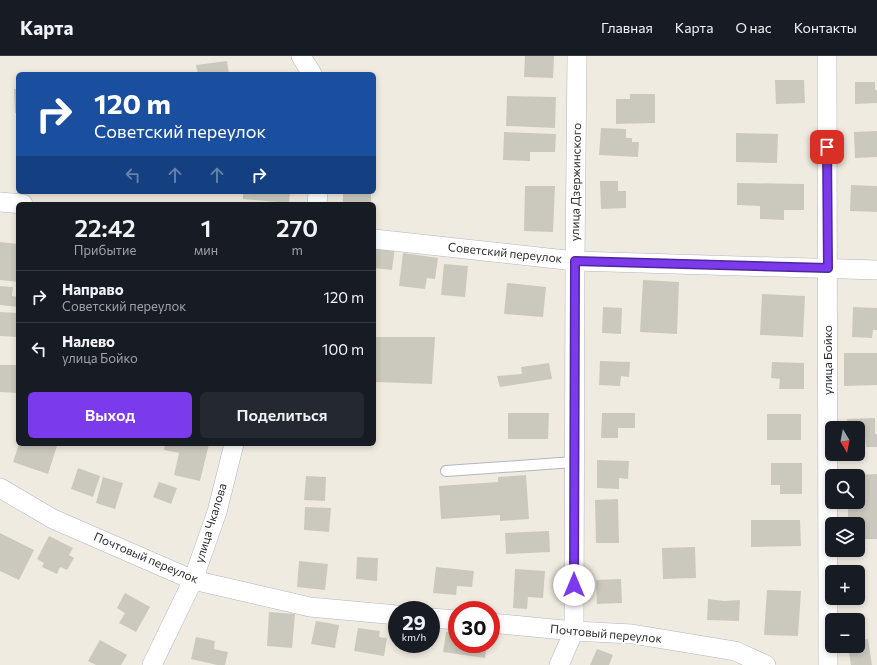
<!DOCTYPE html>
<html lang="ru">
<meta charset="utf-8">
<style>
:root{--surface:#171b24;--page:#242831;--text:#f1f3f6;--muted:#9ea1a6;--line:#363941;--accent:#7c3aed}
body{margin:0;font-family:Commissioner,sans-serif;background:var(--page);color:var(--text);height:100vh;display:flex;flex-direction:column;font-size:15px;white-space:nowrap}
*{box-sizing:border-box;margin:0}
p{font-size:13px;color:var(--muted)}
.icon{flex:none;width:22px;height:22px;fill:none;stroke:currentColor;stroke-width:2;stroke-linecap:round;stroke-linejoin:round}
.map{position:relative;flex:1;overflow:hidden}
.details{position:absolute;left:16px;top:146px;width:360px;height:244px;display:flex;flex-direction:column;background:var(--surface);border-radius:6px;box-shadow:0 2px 6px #0003}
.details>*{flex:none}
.hud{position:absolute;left:16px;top:16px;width:360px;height:122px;border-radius:6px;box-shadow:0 2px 6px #0003;background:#1a4fa0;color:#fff;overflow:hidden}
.needle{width:26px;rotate:170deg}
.controls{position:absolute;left:825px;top:365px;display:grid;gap:8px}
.controls a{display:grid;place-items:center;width:40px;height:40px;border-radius:6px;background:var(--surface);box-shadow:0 2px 6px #0003;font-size:20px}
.speed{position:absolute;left:388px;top:545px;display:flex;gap:8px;font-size:20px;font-weight:700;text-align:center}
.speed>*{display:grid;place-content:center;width:52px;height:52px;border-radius:50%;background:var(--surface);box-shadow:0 2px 6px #0003;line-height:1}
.speed small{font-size:10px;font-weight:400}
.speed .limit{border:6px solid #d22;background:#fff;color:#111}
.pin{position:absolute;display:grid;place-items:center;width:34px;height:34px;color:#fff;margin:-17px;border-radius:8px;box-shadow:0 2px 6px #0006}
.me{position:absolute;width:44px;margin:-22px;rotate:0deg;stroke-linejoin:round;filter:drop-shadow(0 0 3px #0008)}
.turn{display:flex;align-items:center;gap:14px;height:84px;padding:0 12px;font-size:18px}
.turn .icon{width:52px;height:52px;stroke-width:2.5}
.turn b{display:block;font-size:28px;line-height:34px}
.lanes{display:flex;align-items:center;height:38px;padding:0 12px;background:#0003;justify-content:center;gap:20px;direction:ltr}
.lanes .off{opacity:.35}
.eta{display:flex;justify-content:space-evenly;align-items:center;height:68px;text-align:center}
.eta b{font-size:24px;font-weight:600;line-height:28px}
.primary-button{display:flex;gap:8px;margin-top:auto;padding:8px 12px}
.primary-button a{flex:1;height:46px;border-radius:6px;background:var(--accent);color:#fff;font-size:16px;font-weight:600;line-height:46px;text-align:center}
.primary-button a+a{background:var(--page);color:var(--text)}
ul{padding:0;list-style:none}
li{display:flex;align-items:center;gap:12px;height:52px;padding:0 12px;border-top:1px solid var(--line)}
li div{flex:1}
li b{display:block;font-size:15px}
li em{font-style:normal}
header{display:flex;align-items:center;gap:24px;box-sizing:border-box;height:56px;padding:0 20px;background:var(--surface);border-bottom:1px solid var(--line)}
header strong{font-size:19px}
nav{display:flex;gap:22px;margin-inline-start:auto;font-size:14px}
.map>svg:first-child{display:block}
.building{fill:#cbc9be}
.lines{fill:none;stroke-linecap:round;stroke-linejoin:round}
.service-casing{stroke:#b4b4c2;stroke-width:12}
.minor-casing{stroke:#b4b4c2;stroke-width:20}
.service{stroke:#fff;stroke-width:10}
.minor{stroke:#fff;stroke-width:19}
.route-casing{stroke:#51269a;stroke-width:10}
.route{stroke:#7c3aed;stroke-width:7}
.labels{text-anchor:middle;stroke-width:4;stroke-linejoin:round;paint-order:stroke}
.street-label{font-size:12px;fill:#2e2e2e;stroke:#fff}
</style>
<header>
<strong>Карта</strong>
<nav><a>Главная</a><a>Карта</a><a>О нас</a><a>Контакты</a></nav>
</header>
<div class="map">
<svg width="877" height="609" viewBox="0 0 877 609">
<rect width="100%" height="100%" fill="#f0ebe0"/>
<g class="building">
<polygon points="525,0 554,0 553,22 524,21"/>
<polygon points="227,5 229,18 198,18 196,9"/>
<polygon points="775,24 804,24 805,47 776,48"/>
<polygon points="855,26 875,26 875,34 877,34 877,47 855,48"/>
<polygon points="14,33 18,33 18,56 15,57"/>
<polygon points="630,38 655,38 655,67 616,68 616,43 630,43"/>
<polygon points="507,40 556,41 555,72 506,70"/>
<polygon points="601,72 626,73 626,82 632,82 632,86 639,86 638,101 599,99"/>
<polygon points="877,75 877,101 855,102 854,76"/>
<polygon points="504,76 556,78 555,96 530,96 530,105 503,104"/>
<polygon points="736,77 778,78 777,107 736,106"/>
<polygon points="600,125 618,125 618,135 626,135 626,152 601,153"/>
<polygon points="737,127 804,128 804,154 784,154 784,164 760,163 760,150 737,149"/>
<polygon points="851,129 877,130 877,156 850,155"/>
<polygon points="525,130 555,130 553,176 524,175"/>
<polygon points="243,136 290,136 289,147 243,143"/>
<polygon points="343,136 371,136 371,146 343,147"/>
<polygon points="0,186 18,188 18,226 0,224"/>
<polygon points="374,189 395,191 392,214 374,212"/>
<polygon points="403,197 438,202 435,223 427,222 425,233 399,230"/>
<polygon points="444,208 468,210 465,241 441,239"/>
<polygon points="643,224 679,226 677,278 640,276"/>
<polygon points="507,227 546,231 543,261 504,258"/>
<polygon points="0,230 13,231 12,240 18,241 18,251 0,249"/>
<polygon points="762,238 805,240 803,281 760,279"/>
<polygon points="603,251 622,252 621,278 602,277"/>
<polygon points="853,251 877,252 877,274 873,274 872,282 852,281"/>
<polygon points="0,256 18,257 18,281 0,280"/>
<polygon points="374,281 435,281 432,328 374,326"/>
<polygon points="844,297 877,297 877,329 844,330"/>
<polygon points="600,305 630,306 629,321 621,320 620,330 599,329"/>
<polygon points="772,306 804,307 804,333 779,333 780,323 771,322"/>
<polygon points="549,307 552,323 500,331 497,320 522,318 521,311"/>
<polygon points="0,309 18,309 17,337 0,336"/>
<polygon points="508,357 549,357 548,383 508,383"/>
<polygon points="602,357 635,357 635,372 618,372 618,382 601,382"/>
<rect x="767" y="358" width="34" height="26"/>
<polygon points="875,362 875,378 877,378 877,391 866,391 865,381 858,382 858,372 848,372 847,363"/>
<polygon points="19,388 52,388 57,390 48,418 13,406"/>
<polygon points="165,388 209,388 200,425 174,419 179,397 164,394"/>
<polygon points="597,404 629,405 628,423 619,422 619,433 597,432"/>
<polygon points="771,407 802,407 802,438 780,438 780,429 771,429"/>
<polygon points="78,412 100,420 93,441 71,433"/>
<polygon points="877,418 877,483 858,483 858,468 848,468 848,446 858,446 858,420 853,420 853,419"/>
<polygon points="526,419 529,463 500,465 500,459 441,463 439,430 498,426 498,421"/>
<polygon points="306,420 326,421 325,445 304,444"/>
<polygon points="103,421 123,427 115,453 96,447"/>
<polygon points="159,426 177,432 171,448 153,441"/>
<polygon points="618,443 619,487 596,487 595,444"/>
<polygon points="305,451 331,452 329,476 304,474"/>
<polygon points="751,464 800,464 801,490 751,491"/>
<polygon points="549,475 550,496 506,498 505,477"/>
<polygon points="0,477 34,494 19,524 0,515"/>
<polygon points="49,480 73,492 69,499 74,502 67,514 60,511 57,518 42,511 44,507 37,503"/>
<polygon points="695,491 696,522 663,523 662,492"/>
<polygon points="357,501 378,502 377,525 356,523"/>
<polygon points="299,505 328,508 325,534 297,531"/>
<polygon points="436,511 474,515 472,531 457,530 456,539 433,537"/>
<polygon points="515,513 545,515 543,542 528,541 527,553 513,552"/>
<polygon points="621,523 622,547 597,548 596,524"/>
<polygon points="767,534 801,535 798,580 764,579"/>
<polygon points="125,537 150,551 136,576 119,567 125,557 117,552"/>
<polygon points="708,543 724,545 740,544 739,565 707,564"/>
<polygon points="269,556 295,558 292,592 267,590"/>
<polygon points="316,565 339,569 335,592 311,588"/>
<polygon points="358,572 380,575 379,581 387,582 384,600 354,595"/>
<polygon points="446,576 457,577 457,588 487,588 485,602 443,596"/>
<polygon points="196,581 215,585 214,593 228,596 225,609 217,609 191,603"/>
<polygon points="868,583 872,609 851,609 848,590 858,590 858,584"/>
<polygon points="100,584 127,599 121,609 96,609 88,605"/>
<polygon points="597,593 613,599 609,609 590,609"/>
</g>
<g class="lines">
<defs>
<polyline id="service" points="446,415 574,406"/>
<g id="minor">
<polyline points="301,0 312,18"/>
<polyline points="827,0 828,609"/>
<polyline points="0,146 23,148"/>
<polyline points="317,148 318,136"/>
<polyline points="374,183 575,205 877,214"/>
<polyline points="0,432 53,463 193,524 310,551 397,559"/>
<polyline points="431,562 457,564"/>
<polyline points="491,567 574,575 632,578 735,595 766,609"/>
<polyline points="152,609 193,524 217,456 234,388"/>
<polyline points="559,609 574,575 575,205 577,0"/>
</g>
</defs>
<use href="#service" class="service-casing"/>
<use href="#minor" class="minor-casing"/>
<use href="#service" class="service"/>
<use href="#minor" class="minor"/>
</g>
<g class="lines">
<defs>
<polyline id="route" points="574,529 575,205 828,212 827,91"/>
</defs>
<use href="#route" class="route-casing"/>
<use href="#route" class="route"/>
</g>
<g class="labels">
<g class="street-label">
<text transform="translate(576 126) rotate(-89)" y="4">улица Дзержинского</text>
<text transform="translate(505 197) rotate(6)" y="4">Советский переулок</text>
<text transform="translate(828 304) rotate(-90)" y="4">улица Бойко</text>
<text transform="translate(211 467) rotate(-73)" y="4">улица Чкалова</text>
<text transform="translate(146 502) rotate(23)" y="4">Почтовый переулок</text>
<text transform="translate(606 578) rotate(5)" y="4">Почтовый переулок</text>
</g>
</g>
</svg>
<div class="controls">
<a><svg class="needle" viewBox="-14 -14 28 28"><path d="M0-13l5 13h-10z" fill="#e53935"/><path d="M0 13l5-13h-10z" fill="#9ea1a6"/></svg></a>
<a><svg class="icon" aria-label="search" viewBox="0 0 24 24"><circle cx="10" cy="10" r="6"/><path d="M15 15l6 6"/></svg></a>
<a><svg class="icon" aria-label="layers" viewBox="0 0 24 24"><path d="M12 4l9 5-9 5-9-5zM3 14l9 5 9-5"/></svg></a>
<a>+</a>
<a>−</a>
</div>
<div class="speed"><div>29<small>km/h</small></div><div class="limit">30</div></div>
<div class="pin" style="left:827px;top:91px;background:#d93025"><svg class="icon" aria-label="arrive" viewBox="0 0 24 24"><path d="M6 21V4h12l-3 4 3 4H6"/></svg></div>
<svg class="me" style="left:574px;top:529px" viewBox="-20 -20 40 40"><circle r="19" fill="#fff"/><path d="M0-13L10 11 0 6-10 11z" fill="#7c3aed"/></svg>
<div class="hud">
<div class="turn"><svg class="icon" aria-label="right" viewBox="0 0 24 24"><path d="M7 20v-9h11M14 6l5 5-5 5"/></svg><div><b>120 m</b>Советский переулок</div></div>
<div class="lanes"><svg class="icon off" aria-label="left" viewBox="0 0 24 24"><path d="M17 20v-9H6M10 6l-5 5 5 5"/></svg><svg class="icon off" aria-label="ahead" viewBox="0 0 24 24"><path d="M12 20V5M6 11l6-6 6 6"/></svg><svg class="icon off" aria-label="ahead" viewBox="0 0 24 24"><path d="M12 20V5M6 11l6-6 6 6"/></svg><svg class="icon" aria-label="right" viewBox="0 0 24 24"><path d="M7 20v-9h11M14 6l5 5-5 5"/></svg></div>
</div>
<section class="details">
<div class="eta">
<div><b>22:42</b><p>Прибытие</p></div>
<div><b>1</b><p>мин</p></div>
<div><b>270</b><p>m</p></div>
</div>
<ul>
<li><svg class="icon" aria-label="right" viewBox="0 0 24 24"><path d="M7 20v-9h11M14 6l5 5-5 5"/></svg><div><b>Направо</b><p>Советский переулок</p></div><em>120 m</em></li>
<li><svg class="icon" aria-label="left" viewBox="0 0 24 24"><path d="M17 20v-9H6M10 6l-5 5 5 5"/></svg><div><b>Налево</b><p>улица Бойко</p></div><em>100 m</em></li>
</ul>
<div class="primary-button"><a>Выход</a><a>Поделиться</a></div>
</section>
</div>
